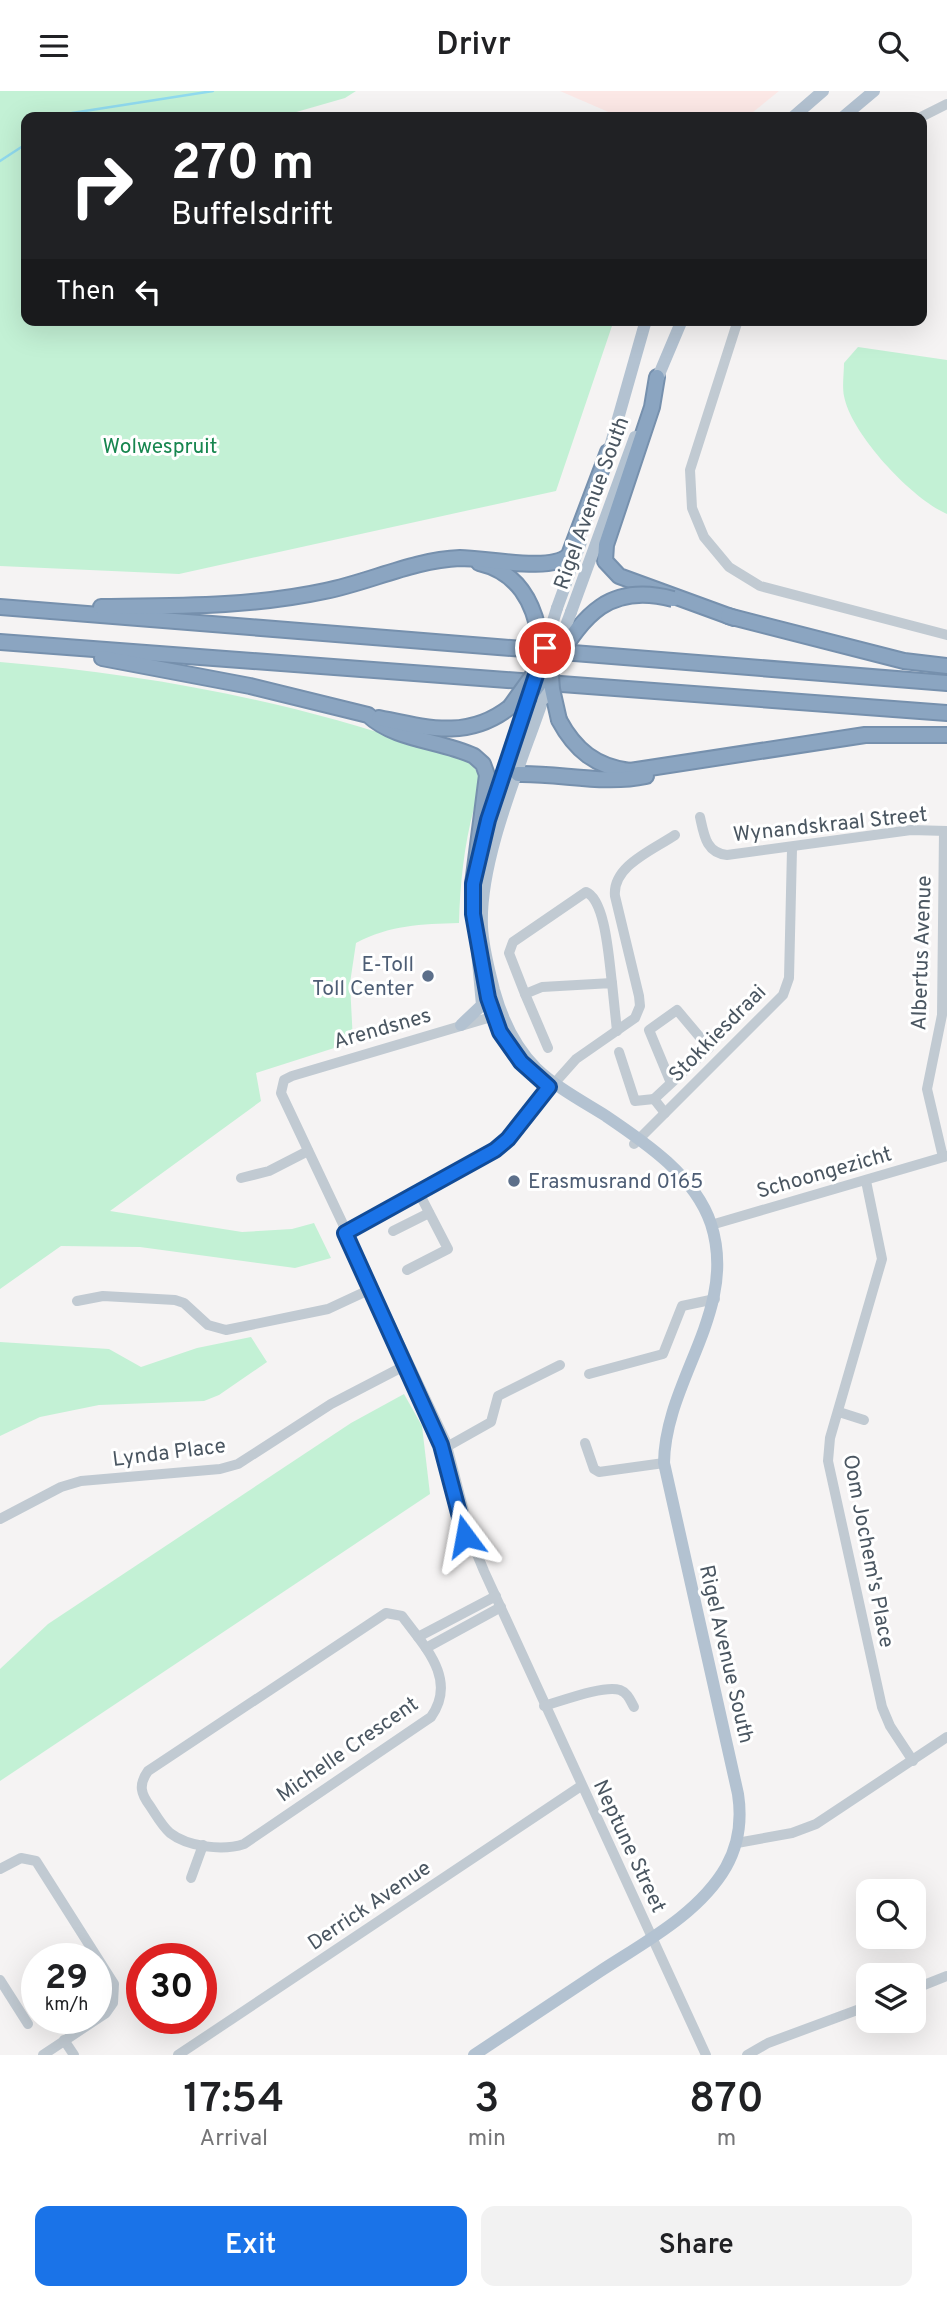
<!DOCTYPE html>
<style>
:root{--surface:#fff;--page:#f2f2f2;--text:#202124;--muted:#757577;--accent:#1a73e8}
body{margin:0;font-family:Overpass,sans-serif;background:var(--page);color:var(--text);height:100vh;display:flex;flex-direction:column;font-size:26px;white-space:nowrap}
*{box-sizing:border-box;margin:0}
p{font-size:23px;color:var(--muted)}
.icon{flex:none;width:38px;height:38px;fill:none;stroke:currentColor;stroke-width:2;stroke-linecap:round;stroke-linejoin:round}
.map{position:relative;height:1964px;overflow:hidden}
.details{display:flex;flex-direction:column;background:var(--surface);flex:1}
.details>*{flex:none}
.top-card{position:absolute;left:21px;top:21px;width:906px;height:214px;border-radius:14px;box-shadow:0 7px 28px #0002;background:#202124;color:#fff;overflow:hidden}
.fabs{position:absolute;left:856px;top:1788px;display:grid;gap:14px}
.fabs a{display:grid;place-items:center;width:70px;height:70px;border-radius:14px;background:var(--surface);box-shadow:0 7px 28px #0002;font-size:35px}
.speed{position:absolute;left:21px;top:1852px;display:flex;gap:14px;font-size:35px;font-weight:700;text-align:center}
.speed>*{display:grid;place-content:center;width:91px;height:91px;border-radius:50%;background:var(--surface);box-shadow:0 7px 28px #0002;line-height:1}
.speed small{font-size:18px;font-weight:400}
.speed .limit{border:10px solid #d22;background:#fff;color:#111}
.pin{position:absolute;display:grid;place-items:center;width:60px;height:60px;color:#fff;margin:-30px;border:4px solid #fff;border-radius:50%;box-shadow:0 2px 7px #0007}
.me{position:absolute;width:77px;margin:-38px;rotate:347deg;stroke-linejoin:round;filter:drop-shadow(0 0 5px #0008)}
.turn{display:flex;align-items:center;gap:24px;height:147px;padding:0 35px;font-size:32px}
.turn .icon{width:91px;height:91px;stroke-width:2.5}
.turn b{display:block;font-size:49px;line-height:60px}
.then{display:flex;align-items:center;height:66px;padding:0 35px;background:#0003;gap:14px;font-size:26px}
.eta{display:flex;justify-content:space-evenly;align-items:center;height:119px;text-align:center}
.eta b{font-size:42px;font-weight:600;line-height:49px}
.cta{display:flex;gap:14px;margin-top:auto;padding:14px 35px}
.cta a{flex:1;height:80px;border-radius:14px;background:var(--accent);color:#fff;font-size:28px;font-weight:600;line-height:80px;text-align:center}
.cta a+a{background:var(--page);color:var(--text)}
header{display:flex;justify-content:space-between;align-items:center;height:91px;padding:0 35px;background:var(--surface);font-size:32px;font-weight:600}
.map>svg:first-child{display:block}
.medical{fill:#fce8e6}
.green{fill:#c3f1d5}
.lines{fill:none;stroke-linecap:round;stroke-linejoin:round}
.stream{stroke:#90daee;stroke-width:2.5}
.highway-casing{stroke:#7690ad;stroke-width:18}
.minor{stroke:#c1cad2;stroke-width:10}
.major{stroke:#b3c2d1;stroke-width:12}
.highway{stroke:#8ba5c1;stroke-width:14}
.highway-bridge-casing{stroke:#7690ad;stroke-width:18;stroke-linecap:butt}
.major-bridge{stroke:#b3c2d1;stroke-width:12}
.highway-bridge{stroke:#8ba5c1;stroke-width:14}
.route-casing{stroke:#114b97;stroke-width:18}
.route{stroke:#1a73e8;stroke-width:12}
.service-dot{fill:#5c6f8a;stroke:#fff;stroke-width:2.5}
.labels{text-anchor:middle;stroke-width:6;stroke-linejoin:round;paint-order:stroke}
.park-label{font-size:21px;fill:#17864f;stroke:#fff}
.street-label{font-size:21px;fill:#4a5661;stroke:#fff}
.service-label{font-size:21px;fill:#4e5e75;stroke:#fff;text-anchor:end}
</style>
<header><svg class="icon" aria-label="menu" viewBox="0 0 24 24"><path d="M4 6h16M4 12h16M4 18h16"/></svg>Drivr<svg class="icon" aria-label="search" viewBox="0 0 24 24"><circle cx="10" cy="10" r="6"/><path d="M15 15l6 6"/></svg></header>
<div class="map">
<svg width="947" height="1964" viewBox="0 0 947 1964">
<rect width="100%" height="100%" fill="#f5f3f3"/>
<polygon class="medical" points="560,0 779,0 747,26 620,26"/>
<g class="green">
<polygon points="0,0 356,0 345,7 279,26 26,26 26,229 614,229 556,400 179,483 0,475"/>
<path d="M858,256l89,13v154c-35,-15 -96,-80 -103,-118 -2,-10 0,-23 0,-33z"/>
<path d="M0,571c144,12 283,37 420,84 16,5 49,10 57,26 6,12 0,24 -3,36 -10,38 -14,76 -15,115 -38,1 -69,2 -103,20l-6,40 3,59 -97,31 5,28 -151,110 132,21 50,-3 22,-6 17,35 -36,10 -155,-21 -79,-1 -61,43z"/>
<polygon points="251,1246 267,1271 219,1304 204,1310 99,1314 40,1326 0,1345 0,1251 109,1258 141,1276 197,1257"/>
<polygon points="404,1303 422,1335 430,1403 0,1690 0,1578 48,1533 351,1332"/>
</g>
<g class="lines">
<g class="stream">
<polyline points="66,26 72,22 213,0"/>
<polyline points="0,70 26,53"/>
</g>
<defs>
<g id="highway">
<polyline points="657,286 652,316 606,454 605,470 619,485 734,527"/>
<path d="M479,472c39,9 55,39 61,76"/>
<polyline points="0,516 947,592"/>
<path d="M101,516c75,-1 150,0 224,-16 45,-9 88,-31 135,-33 27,0 91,15 109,-3l39,-103"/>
<polyline points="728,525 904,570 947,575"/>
<polyline points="0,551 947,622"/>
<path d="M102,567l148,28 118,29c28,26 72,25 106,41l9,8 4,11 -14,109"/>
<path d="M379,627c48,10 89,22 131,-11"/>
<path d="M559,629c16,30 37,47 71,51l235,-36h82"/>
<path d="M518,683c43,-1 86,11 128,2"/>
</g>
</defs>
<use href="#highway" class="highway-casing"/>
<g class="minor">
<polyline points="921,26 947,13"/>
<polyline points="738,229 690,379 692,417 704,446 729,476 760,495 947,544"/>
<path d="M700,726c4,18 6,36 27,38l184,-25 36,1"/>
<path d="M525,903l-16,-41 4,-11 73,-50c20,8 23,70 26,91"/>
<polyline points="498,924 292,985 284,989 281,1002 446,1351 472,1451 484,1480 706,1964"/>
<polyline points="548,957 525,903 542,896 612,892 617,940"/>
<polyline points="619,961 635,1010 654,1008"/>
<polyline points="665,1022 654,1008 709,957 677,919 649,939 671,992"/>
<polyline points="634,1053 783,904 789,887 792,758"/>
<polyline points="943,1066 927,998 942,924 944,740"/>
<polyline points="241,1087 269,1080 308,1060"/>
<polyline points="866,1090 882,1168 830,1347 828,1370 882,1616 890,1635 913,1670"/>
<polyline points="711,1134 947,1065"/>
<polyline points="393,1140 429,1122"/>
<path d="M346,1142l149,-83 81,-91 59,-41 5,-12 -1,-10 -24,-100c-3,-30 38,-46 60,-61"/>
<polyline points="407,1179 448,1158 419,1102"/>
<polyline points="77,1210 103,1205 175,1209 184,1212 208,1234 226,1239 328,1218 371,1198"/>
<polyline points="589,1283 663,1263 682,1215 715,1208"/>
<polyline points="839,1321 864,1329"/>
<polyline points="585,1352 594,1378 599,1381 664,1372"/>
<polyline points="443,1358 491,1331 498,1305 560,1274"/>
<polyline points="0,1428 61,1396 81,1390 220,1378 238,1373 331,1313 408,1273"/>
<path d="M386,1522l16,3c22,30 56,63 29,101l-187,127c-21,7 -56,3 -74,-11 -8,-7 -14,-18 -20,-27 -9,-12 -12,-21 -2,-35z"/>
<polyline points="418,1546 496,1505"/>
<polyline points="426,1557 501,1516"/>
<path d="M544,1615c18,-5 59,-21 76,-16 8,3 10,10 14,17"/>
<polyline points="737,1752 792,1742 816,1733 947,1646"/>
<polyline points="0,1778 21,1767 36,1770 114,1893 113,1912 106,1922 43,1964"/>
<polyline points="191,1787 203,1754"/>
<polyline points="0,1889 28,1933"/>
<polyline points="914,1898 947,1885"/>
<polyline points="64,1949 74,1964"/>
<polyline points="178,1964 581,1695"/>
<polyline points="747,1964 768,1952 868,1915"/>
</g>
<g class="major">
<polyline points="793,26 823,0"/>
<polyline points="843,26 874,0"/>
<polyline points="655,293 682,229"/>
<polyline points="606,370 646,229"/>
<polyline points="557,517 581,451"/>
<polyline points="571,521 635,346"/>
<polyline points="485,738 529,606"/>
<polyline points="475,845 475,784"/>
<path d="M484,887c6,33 17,66 42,89"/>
<polyline points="461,934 482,914 477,860"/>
<path d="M474,1964c42,-28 83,-55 125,-83 44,-29 100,-58 127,-105 13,-23 16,-47 12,-73l-74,-331c1,-83 75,-153 47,-239 -16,-48 -65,-81 -105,-108 -24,-15 -49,-28 -70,-48 -22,-22 -34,-49 -42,-78 -5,-21 -11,-41 -12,-63 -3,-68 39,-163 61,-228"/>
</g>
<use href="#highway" class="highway"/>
<defs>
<g id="highway-bridge">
<polyline points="548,547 552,598 559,629"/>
<path d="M529,606c44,-51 58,-121 144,-98"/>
<polyline points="510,616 561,545"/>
</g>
</defs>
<use href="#highway-bridge" class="highway-bridge-casing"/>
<g class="major-bridge">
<polyline points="559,553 571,521"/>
<polyline points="545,556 557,517"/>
<polyline points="543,608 549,587"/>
</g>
<use href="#highway-bridge" class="highway-bridge"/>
</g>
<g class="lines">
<defs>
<polyline id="route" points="465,1445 441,1354 345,1142 495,1059 508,1048 549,996 521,971 500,941 488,907 473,823 473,793 488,729 545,557"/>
</defs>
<use href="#route" class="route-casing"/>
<use href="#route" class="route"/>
</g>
<g class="service-dot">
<circle cx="428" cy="885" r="7"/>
<circle cx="514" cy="1090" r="7"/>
</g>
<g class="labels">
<g class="park-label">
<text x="160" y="362">Wolwespruit</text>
</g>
<g class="street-label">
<text transform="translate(591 412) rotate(-70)" y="7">Rigel Avenue South</text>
<text transform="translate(830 733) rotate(-6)" y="7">Wynandskraal Street</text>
<text transform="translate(921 862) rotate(-88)" y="7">Albertus Avenue</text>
<text transform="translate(382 937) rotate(-16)" y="7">Arendsnes</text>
<text transform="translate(717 942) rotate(-45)" y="7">Stokkiesdraai</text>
<text transform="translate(824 1081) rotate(-16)" y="7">Schoongezicht</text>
<text transform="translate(169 1361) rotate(-7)" y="7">Lynda Place</text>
<text transform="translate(869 1460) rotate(79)" y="7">Oom Jochem's Place</text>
<text transform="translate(727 1563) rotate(77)" y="7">Rigel Avenue South</text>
<text transform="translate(347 1658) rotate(-35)" y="7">Michelle Crescent</text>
<text transform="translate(630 1755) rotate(65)" y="7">Neptune Street</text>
<text transform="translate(369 1814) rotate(-34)" y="7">Derrick Avenue</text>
</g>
<g class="service-label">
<text x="414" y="880">E-Toll<tspan x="414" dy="24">Toll Center</tspan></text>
<text x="528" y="1097" text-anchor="start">Erasmusrand 0165</text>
</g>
</g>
</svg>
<div class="fabs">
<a><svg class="icon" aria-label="search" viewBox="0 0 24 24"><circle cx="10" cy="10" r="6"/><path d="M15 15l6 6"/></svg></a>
<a><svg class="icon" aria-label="layers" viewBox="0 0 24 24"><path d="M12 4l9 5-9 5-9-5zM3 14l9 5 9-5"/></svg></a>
</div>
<div class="speed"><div>29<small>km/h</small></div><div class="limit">30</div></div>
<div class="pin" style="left:545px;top:557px;background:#d93025"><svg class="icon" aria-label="arrive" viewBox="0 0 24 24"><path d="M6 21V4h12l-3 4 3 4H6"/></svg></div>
<svg class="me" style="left:465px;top:1445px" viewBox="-20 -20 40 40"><path d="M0-17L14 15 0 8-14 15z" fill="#1a73e8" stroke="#fff" stroke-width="4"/></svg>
<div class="top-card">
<div class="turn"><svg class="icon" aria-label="right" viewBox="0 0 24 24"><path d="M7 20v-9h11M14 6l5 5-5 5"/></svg><div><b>270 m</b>Buffelsdrift</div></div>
<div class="then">Then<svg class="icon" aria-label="left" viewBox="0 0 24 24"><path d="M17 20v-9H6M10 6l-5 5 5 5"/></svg></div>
</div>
</div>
<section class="details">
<div class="eta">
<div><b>17:54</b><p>Arrival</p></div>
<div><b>3</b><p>min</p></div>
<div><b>870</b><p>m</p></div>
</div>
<div class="cta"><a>Exit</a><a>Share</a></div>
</section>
